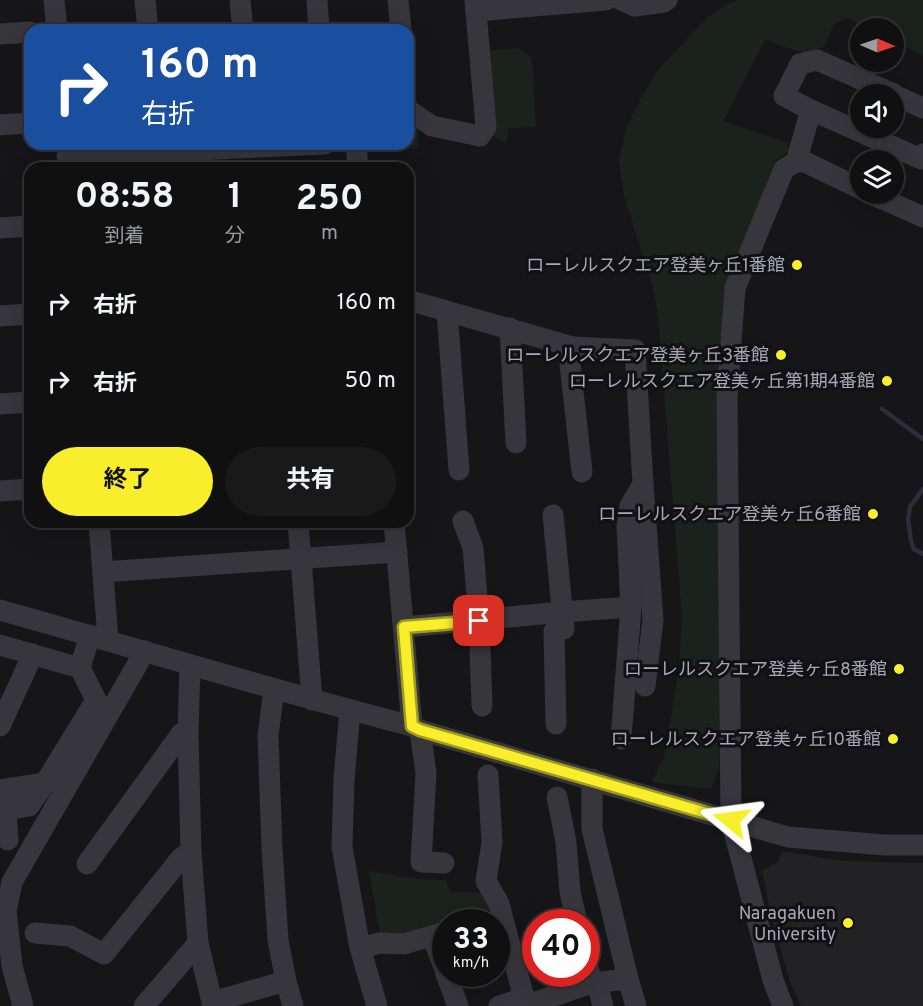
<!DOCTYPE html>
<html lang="ja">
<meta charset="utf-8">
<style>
:root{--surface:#101011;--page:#19191a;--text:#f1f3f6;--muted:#9c9d9f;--line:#303031;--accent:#f8ee2c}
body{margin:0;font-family:Overpass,"Noto Sans JP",sans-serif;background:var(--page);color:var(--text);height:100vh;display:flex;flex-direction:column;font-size:22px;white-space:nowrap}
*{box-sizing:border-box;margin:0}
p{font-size:20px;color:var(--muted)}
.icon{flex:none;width:33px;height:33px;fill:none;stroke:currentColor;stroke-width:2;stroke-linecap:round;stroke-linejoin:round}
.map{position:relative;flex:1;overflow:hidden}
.details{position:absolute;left:24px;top:162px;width:390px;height:366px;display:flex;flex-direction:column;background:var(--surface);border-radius:18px;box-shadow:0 6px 24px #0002,0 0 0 2px var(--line)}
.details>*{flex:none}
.top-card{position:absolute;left:24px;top:24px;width:390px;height:126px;border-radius:18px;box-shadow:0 6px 24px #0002,0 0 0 2px var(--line);background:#1a4fa0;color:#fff;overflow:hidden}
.needle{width:39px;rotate:92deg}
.buttons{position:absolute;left:850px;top:18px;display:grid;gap:12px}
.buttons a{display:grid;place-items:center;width:54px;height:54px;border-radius:50%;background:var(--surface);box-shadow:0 6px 24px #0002,0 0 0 2px var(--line);font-size:30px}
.speed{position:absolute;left:432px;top:909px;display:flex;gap:12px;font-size:30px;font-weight:700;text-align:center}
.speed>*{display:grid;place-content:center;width:78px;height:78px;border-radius:50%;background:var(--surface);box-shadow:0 6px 24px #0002,0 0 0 2px var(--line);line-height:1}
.speed small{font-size:15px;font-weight:400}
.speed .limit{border:9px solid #d22;background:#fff;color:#111}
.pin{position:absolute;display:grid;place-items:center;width:51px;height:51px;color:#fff;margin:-26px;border-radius:12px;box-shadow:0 3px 9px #0006}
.me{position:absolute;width:66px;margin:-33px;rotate:286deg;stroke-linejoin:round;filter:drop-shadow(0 0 4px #0008)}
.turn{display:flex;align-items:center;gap:21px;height:126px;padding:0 18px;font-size:27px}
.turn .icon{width:78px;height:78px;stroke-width:2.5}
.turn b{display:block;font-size:42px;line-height:51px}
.eta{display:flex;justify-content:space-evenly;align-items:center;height:102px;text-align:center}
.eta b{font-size:36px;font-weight:700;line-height:42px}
.cta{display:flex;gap:12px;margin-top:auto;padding:12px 18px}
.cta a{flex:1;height:69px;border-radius:36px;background:var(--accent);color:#111;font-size:24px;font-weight:700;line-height:69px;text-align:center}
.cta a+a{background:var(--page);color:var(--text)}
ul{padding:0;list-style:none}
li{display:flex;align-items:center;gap:18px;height:78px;padding:0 18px}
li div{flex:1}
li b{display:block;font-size:22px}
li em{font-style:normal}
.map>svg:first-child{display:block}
.built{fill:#222124}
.green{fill:#1b221e}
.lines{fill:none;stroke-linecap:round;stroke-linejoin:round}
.stream{stroke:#2b2f3c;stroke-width:4.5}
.minor{stroke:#37363c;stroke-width:21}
.route-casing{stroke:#a19b1d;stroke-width:15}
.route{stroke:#f8ee2c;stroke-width:10}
.poi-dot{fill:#f8ee2c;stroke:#111012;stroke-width:2}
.labels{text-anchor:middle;stroke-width:6;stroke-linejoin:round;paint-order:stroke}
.poi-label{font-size:18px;fill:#a7a7b8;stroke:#111012;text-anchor:end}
</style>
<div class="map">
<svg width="923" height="1006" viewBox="0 0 923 1006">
<rect width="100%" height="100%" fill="#161517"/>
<polygon class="built" points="782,851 836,860 880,862 923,863 923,1006 801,1006 790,982 771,916 762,871 779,861"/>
<g class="green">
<polygon points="741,0 923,0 923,56 894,41 894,28 868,28 847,18 834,24 824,47 804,53 765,40 723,121 786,142 789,150 775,162 728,287 719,767 711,789 651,782 665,756 679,665 682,616 658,318 653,287 624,196 619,159 627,126 642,96 658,70 706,19 726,4"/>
<polygon points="518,48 532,58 536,127 508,128 507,143 490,135 485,51"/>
<polygon points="408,119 418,125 418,148 363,152 362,144 408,144"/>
<polygon points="369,871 419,879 445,880 451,892 486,893 491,909 459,922 446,922 381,940"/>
</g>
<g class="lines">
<g class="stream">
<polyline points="882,409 923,439"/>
<polyline points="923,489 910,507 908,519 911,541 914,549 923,554"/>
</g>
<g class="minor">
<polyline points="54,0 57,30"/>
<polyline points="145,0 148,30"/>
<polyline points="240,0 243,30"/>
<polyline points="317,0 319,30"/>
<polyline points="398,0 401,30"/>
<polyline points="621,0 635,6 664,2 667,0"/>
<polyline points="476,11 606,0"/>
<polyline points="0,34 30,32"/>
<polyline points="894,94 817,60 800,64 784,96 811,110 921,159 923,154"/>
<polyline points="894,95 923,108"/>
<polyline points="408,110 432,126 480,136 486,127 475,0"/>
<polyline points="0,125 30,123"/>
<polyline points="356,144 358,168"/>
<polyline points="67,156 325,144"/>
<polyline points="796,162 811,110"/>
<polyline points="871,194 923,217"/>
<polyline points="0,228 30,226"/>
<polyline points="408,300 573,347 635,350 643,484 630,506 627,526 631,607 621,739"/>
<polyline points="447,311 459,470"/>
<polyline points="0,316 30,314"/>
<polyline points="510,328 516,443"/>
<polyline points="573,347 569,355 582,472"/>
<polyline points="0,404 30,402"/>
<polyline points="643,484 653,620 645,686"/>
<polyline points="0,491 30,489"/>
<polyline points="553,515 564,629 554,631 556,724"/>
<polyline points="463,521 473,548 479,621 482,706"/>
<polyline points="99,522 108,640"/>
<polyline points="298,522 312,700"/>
<polyline points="394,522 412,726"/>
<polyline points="103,572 397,552"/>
<path d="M0,610c137,38 274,81 412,116l8,4 368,107 97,8h38"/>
<polyline points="404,627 562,612 631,607"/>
<polyline points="0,645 80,668"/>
<polyline points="190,665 188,733 191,852 198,943 213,1006"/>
<polyline points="274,689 268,736 272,848 278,940 286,981 293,1006"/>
<polyline points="350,710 344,779 342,847 360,948 377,1006"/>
<polyline points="0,726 33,654"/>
<polyline points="420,730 426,773 421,862 444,863"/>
<polyline points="488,775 492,842 486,881 499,904 524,998"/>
<polyline points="592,779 592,829 628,979 636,1006"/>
<polyline points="0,790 45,783"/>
<polyline points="0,794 5,799 8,840"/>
<polyline points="557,797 566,842 570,892 577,922"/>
<polyline points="6,810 29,806 45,783 96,700 80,668 90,635"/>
<polyline points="87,864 181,734 188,733"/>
<polyline points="35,933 70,936 104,954 181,858 191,852"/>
<polyline points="432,936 446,972"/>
<polyline points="360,948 380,943 404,944 446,932"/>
<polyline points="586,960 592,983"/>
<polyline points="446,974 458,1006"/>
<polyline points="597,983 603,1006"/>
<polyline points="212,1002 286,981"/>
<polyline points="23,1006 12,966 6,911 12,882 145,651"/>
<polyline points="144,1006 198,943"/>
<polyline points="499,1006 524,998 533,1003 592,983 628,979"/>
<polyline points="783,1006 773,980 731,820 727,397 735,288 784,169 796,162 805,162 861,189"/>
</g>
</g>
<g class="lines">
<defs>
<polyline id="route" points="479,621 404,627 412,726 420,730 731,820"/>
</defs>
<use href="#route" class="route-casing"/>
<use href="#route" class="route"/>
</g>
<g class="poi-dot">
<circle cx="797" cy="265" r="6"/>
<circle cx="781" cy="355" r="6"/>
<circle cx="887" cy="381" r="6"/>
<circle cx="873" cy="514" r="6"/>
<circle cx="899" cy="669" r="6"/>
<circle cx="893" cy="739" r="6"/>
<circle cx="848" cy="923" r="6"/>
</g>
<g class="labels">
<g class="poi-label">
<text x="785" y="271">ローレルスクエア登美ヶ丘1番館</text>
<text x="769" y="361">ローレルスクエア登美ヶ丘3番館</text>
<text x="875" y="387">ローレルスクエア登美ヶ丘第1期4番館</text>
<text x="861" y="520">ローレルスクエア登美ヶ丘6番館</text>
<text x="887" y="675">ローレルスクエア登美ヶ丘8番館</text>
<text x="881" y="745">ローレルスクエア登美ヶ丘10番館</text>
<text x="836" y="919">Naragakuen<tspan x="836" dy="21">University</tspan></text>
</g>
</g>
</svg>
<div class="buttons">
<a><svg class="needle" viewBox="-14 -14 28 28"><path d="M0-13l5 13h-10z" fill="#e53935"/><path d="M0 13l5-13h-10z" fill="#9c9d9f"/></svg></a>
<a><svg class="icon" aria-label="sound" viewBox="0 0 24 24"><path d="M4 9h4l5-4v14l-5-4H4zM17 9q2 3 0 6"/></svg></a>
<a><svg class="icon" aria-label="layers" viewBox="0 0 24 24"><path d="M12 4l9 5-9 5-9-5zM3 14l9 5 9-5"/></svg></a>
</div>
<div class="speed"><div>33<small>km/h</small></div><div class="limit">40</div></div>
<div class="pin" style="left:479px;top:621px;background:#d93025"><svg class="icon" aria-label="arrive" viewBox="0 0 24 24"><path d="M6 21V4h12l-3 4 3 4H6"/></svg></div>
<svg class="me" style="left:731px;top:820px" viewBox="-20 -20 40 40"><path d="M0-17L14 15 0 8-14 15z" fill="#f8ee2c" stroke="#fff" stroke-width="4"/></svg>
<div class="top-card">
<div class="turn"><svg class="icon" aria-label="right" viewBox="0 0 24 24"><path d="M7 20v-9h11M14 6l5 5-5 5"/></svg><div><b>160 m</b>右折</div></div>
</div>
<section class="details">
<div class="eta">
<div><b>08:58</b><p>到着</p></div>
<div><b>1</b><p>分</p></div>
<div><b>250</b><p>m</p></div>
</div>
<ul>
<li><svg class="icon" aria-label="right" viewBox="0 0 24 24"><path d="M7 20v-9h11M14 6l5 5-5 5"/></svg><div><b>右折</b></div><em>160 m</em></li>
<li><svg class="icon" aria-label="right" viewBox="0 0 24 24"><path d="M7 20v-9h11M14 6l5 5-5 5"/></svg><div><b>右折</b></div><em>50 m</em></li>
</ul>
<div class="cta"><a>終了</a><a>共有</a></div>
</section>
</div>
